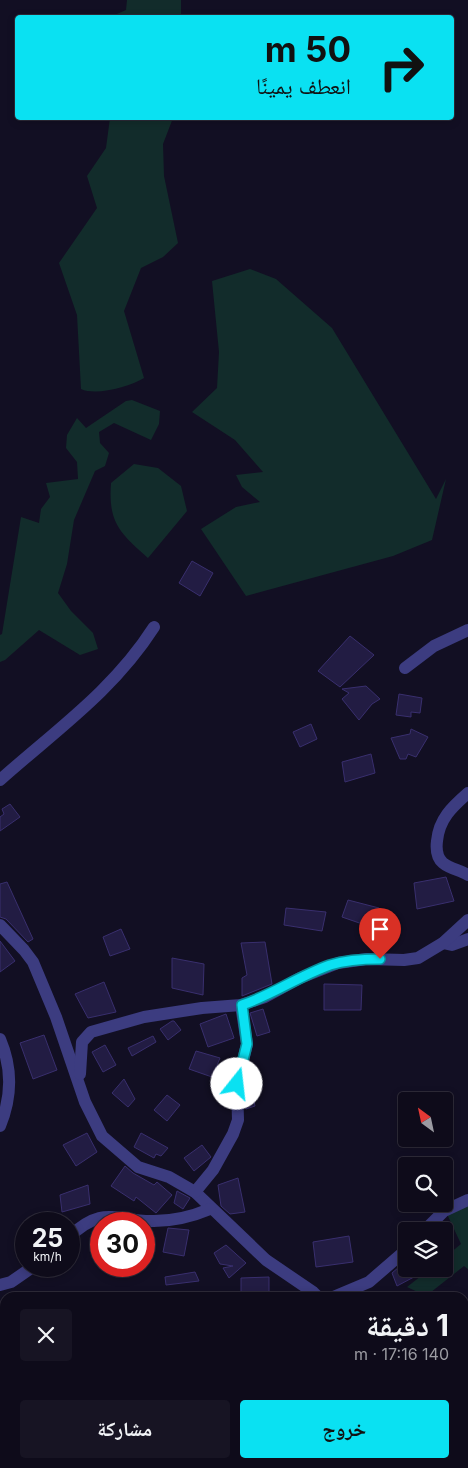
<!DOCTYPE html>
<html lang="ar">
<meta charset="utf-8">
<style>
:root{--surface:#0e0b1a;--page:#171423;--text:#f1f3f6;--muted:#9b9ba2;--line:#2e2b39;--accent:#0ae1f2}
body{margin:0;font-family:Inter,"Noto Naskh Arabic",sans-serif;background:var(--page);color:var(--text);direction:rtl;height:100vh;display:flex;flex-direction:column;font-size:19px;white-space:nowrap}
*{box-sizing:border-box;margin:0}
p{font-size:16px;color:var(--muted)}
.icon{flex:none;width:28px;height:28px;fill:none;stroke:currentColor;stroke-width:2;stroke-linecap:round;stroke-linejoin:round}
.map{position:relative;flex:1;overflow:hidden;direction:ltr}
.drawer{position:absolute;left:0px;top:1292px;width:469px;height:176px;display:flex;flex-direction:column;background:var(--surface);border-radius:15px 15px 0 0;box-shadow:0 2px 8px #0003,0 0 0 1px var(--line);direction:rtl}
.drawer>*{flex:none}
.banner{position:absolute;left:15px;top:15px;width:439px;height:105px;border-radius:5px;box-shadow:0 2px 8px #0003,0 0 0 1px var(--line);direction:rtl;background:#0ae1f2;color:#111;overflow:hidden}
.needle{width:32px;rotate:327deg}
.buttons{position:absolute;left:398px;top:1092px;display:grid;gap:10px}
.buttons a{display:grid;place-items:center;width:55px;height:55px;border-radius:5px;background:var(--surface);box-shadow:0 2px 8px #0003,0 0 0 1px var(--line);font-size:25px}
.speed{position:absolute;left:15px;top:1212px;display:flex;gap:10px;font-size:25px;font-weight:700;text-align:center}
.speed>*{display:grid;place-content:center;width:65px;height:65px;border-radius:50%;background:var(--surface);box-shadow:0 2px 8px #0003,0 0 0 1px var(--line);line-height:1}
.speed small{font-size:12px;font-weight:400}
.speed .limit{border:8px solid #d22;background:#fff;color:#111}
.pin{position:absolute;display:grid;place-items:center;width:42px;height:42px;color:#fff;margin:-51px -21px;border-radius:50% 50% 50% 0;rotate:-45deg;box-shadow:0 0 5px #0007}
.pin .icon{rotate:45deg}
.me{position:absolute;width:55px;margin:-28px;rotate:16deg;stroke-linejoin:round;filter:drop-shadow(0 0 4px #0008)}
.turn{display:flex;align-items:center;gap:18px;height:105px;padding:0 20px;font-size:22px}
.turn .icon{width:65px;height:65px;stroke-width:2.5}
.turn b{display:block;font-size:35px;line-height:42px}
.round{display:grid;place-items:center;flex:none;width:52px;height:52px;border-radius:5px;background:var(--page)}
.headline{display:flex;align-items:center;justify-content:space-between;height:85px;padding:0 20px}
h1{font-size:30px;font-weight:700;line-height:38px}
.primary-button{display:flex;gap:10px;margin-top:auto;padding:10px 20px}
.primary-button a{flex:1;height:58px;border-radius:5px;background:var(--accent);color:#111;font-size:20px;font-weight:700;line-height:58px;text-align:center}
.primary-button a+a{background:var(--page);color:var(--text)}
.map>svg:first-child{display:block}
.green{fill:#122c2b}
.building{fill:#221c43;stroke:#392f6e}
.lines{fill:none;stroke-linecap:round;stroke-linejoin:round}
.street{stroke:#3c3c80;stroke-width:12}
.route-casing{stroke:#06929d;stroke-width:12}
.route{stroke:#0ae1f2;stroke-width:9}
</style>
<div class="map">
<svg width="468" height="1468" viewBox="0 0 468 1468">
<rect width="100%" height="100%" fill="#120f23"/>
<g class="green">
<polygon points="127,0 181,0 181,17 110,17 126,10"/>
<path d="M110,118h63l-10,26 1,32 14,67 -15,14 -22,11 -17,43 20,67c-15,9 -48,18 -63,11l-4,-74 -18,-52 38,-55 -10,-32 19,-28z"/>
<polygon points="250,269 276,279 332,328 436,499 446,479 432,540 393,556 246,596 201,529 236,507 260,502 242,487 236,475 263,472 235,440 192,412 217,388 219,352 212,281"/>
<polygon points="132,400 160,411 159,424 151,440 114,423 99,432 100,443 109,453 105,466 95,471 74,520 67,564 58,593 71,611 93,633 98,649 80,655 39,630 5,660 0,662 0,635 2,634 21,517 39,523 41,509 50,497 46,483 78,479 77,462 66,448 67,435 77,418 86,428 126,401"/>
<path d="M134,464l24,4 23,18 6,25 -39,47c-28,-25 -40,-35 -37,-75z"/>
<polygon points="468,1204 468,1269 464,1266 426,1296 407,1287 430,1269 444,1269 444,1258 461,1244 447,1214"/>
<polygon points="337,1464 453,1464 453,1468 373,1468 370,1465 367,1468 336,1468"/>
</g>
<g class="building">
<polygon points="192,561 213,573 200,596 179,583"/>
<polygon points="350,636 374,655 340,687 318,671"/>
<polygon points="366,686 380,699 372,704 359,720 342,699 349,693 342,689"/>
<polygon points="399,694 422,698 420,713 411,712 411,717 396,715"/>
<polygon points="311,724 317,739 300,747 293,732"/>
<polygon points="411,729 428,737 416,757 408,754 406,759 400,759 391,738 410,734"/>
<polygon points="371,754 375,773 345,782 342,762"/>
<polygon points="10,804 20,817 0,831 0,817 4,814 2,809"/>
<polygon points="446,877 454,901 417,909 414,883"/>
<polygon points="7,882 33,939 28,942 6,919 0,917 0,884"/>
<polygon points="348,900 379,908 371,927 342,917"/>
<polygon points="286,908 326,912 322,931 284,925"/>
<polygon points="121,929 130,949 110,956 103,937"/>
<polygon points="0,941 15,961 0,972"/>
<polygon points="265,942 272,984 242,996 242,978 247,975 241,943"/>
<polygon points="172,958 204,964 203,995 172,988"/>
<polygon points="104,982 116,1012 88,1018 75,994"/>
<polygon points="324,984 362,985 361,1010 324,1010"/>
<polygon points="263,1009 270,1032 257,1036 250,1013"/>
<polygon points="226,1014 234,1038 208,1047 200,1024"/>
<polygon points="172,1021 174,1021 181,1030 168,1040 160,1029"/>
<polygon points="44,1035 57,1070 33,1079 20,1043"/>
<polygon points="153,1036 156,1042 132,1056 128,1048"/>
<polygon points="105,1045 116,1065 103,1072 92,1052"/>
<polygon points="196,1051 220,1058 212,1077 189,1069"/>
<polygon points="124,1079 135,1099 128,1107 112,1093"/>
<polygon points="249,1080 255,1106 246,1109 245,1086 246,1081"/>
<polygon points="167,1095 180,1105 167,1121 154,1110"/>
<polygon points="87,1133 97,1152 76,1166 63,1145"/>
<polygon points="141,1133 168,1148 161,1156 156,1154 154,1158 134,1147"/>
<polygon points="202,1145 211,1157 194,1171 184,1158"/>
<polygon points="125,1166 133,1173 154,1185 157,1182 172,1195 156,1213 136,1197 134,1201 111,1186"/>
<polygon points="238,1178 245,1212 230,1214 221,1206 218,1185"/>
<polygon points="88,1185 90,1204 62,1212 60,1195"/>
<polygon points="177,1191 190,1198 183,1209 174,1203"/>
<polygon points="168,1228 189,1230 184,1256 163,1252"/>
<polygon points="349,1236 353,1262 316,1267 313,1242"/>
<polygon points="226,1245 246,1263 229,1278 223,1268 233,1266 220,1264 214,1253"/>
<polygon points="406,1261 406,1269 429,1269 397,1286 392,1273"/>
<polygon points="195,1272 199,1281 166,1285 165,1277"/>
<polygon points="269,1277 269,1298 241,1298 241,1278"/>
</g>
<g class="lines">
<g class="street">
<polyline points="405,668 434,646 468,630"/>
<path d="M0,780c56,-50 113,-89 154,-153"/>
<path d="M468,793c-16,14 -29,26 -31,48 -1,8 -1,16 6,22 7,6 17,7 25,12"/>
<polyline points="0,925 24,950 33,962 56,1017 85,1102 102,1136 138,1167 169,1177 195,1192 266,1260 313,1292 319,1298"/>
<polyline points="443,943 452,945 468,939"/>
<path d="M0,1039c12,28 12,58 0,87"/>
<polyline points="80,1074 82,1042 91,1032 144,1017 202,1008 241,1005 265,997 300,978 338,963 367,959 404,960 418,958 443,943 468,920"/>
<polyline points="195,1192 213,1170 233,1134 238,1120 237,1085 247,1044 241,1005"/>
<polyline points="424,1231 444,1211 468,1200"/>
<path d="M69,1237c35,-33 46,-15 85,-16 21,0 37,-4 56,-12"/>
<polyline points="0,1285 11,1282 34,1266"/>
<polyline points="331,1298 369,1282 406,1250"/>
<polyline points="326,1468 328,1464"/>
</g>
</g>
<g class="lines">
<defs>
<path id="route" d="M237,1084l10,-40 -5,-39c30,-10 57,-29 88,-40 16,-5 33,-6 50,-6"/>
</defs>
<use href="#route" class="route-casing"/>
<use href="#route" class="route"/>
</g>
</svg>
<div class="buttons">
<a><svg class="needle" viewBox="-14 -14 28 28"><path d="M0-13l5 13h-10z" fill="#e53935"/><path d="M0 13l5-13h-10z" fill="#9b9ba2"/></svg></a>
<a><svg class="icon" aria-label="search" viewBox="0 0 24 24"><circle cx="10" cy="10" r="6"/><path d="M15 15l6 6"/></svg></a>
<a><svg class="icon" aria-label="layers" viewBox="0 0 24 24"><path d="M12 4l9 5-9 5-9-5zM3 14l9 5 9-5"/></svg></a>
</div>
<div class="speed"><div>25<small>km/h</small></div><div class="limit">30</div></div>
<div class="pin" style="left:380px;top:959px;background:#d93025"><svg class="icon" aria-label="arrive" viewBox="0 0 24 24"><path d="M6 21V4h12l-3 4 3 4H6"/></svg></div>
<svg class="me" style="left:237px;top:1084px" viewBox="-20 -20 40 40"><circle r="19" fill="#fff"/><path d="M0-13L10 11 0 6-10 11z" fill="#0ae1f2"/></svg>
<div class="banner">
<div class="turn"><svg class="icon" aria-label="right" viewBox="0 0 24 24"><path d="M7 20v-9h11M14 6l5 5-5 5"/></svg><div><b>50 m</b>انعطف يمينًا</div></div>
</div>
<section class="drawer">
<div class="headline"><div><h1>1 دقيقة</h1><p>140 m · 17:16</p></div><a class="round"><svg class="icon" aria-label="close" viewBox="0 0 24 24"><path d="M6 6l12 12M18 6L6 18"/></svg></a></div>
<div class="primary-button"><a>خروج</a><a>مشاركة</a></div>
</section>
</div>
